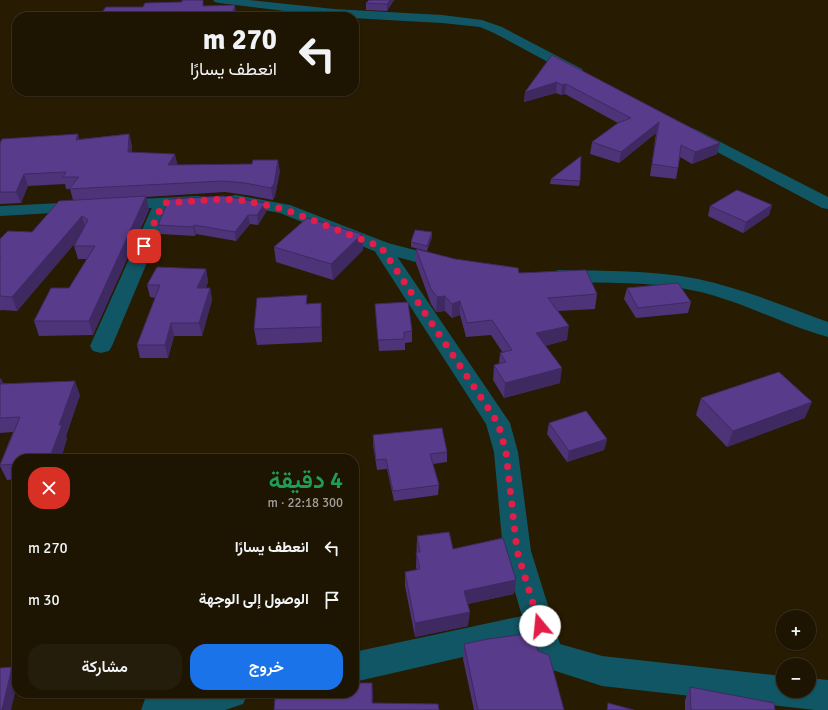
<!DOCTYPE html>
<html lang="ar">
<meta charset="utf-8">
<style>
:root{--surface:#1d1401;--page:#251d0b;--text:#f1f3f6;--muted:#a09e99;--line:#3b3323;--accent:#1a73e8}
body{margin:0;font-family:Signika,Vazirmatn,sans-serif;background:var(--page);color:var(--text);direction:rtl;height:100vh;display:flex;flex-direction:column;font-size:15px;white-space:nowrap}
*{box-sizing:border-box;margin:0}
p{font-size:13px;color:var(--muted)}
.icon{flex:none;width:22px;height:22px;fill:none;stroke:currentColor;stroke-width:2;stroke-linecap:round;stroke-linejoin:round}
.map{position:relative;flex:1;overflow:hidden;direction:ltr}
.sheet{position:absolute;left:12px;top:454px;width:347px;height:244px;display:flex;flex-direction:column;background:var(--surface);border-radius:16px;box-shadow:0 1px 3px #0004,0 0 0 1px var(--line);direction:rtl}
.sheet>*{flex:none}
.banner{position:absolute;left:12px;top:12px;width:347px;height:84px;border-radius:16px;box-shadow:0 1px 3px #0004,0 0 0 1px var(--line);direction:rtl;background:#1d1401;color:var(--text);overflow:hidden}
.controls{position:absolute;left:776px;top:610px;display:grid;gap:8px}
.controls a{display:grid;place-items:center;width:40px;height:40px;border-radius:50%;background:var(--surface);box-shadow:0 1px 3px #0004,0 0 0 1px var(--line);font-size:20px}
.pin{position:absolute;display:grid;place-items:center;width:34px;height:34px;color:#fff;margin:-17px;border-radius:8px;box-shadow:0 2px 6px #0006}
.me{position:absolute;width:44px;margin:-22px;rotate:343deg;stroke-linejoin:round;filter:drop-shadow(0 0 3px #0008)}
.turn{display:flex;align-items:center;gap:14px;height:84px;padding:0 16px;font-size:18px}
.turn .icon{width:52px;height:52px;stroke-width:2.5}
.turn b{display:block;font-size:28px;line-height:34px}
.round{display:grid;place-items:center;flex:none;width:42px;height:42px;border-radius:16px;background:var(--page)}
.head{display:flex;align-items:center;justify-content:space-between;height:68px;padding:0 16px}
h1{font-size:24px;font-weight:600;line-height:30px;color:#1e9e55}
.cta{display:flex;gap:8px;margin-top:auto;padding:8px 16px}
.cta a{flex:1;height:46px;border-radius:16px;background:var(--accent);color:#fff;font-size:16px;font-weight:600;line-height:46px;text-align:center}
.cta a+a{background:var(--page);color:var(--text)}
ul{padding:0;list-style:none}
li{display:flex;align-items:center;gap:12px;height:52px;padding:0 16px}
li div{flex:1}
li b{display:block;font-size:15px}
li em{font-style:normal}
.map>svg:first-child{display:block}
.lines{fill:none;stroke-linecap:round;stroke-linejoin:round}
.minor{fill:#115664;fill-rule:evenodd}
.tertiary{fill:#115664;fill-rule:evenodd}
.wall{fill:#4d3378}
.shaded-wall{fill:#3e2961}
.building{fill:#593b8b;stroke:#3e2961}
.route{stroke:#e11d48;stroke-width:7;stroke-dasharray:0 12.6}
</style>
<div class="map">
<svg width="828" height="710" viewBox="0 0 828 710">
<rect width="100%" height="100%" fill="#271b01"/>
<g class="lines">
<g class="minor">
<polygon points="213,0 249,0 334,9 442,15 482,20 502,27 582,69 584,72 582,75 572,75 494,33 480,27 442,23 334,17 219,3 215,2"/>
<polygon points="692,128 697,130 828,197 828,209 822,208 687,136 684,133 687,130"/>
<polygon points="163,198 169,199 172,203 112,346 109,351 101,353 93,351 90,346 154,203 157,199"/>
<polygon points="381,241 388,243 510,423 518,452 531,551 560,644 602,656 783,676 783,691 809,691 809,678 828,680 828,710 815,710 602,686 537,665 529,642 354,682 354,652 522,616 503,551 494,452 486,424 372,247 374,243"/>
<polygon points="162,693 248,693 243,704 225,710 141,710 145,699"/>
</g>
<g class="tertiary">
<polygon points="236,195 290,205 388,243 453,260 456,264 453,268 446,270 374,251 280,213 230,204 227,200 230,196"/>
<polygon points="198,196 204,197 207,201 204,205 118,210 112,209 109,205 112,201 118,200"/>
<polygon points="82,202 88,203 91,207 88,211 0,216 0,206"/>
<path d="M559,270c46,1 94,0 139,9 45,10 87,27 130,43v15c-45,-12 -86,-36 -132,-46 -45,-10 -92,-8 -137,-9l-7,-2 -3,-4 3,-4z"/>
</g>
</g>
<g class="wall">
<polygon points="369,0 394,0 387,11 366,10 366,3"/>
<polygon points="552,55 717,154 692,164 680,157 676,179 650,176 656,133 619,163 590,154 592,142 618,123 565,94 561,95 556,93 524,102 525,92"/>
<polygon points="129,134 132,146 131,152 178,165 280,171 275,196 273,200 246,195 225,192 146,197 149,210 93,335 39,336 34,321 69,288 87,259 78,259 74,246 76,242 17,311 1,310 0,311 0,239 32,232 73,200 70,189 66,189 65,184 28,186 21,203 0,204 0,143 80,139"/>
<polygon points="551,179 580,181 579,186 550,184"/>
<polygon points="265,203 266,212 258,225 250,224 236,241 196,234 195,236 160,234 158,225"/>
<polygon points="772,205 769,215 743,233 708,216 710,206"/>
<polygon points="432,232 432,237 427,251 411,247 411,242"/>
<polygon points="362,234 363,250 333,280 276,262 274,247"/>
<polygon points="416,249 455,259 519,273 597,294 595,309 558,311 567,340 545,346 560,383 504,398 493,380 494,365 499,364 500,353 503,353 491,335 466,337 460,315 452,318 445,311 436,312 431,304 416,263"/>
<polygon points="206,269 208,282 206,288 210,288 212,300 202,336 174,336 168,358 140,358 137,345 155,298 150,297 147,285"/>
<polygon points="627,288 691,302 688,313 636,318 624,299"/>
<polygon points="307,295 307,304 322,319 322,342 257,345 254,329"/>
<polygon points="375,304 412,331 412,342 405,343 405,350 379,351"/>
<polygon points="0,378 3,383 80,395 66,436 67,439 17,459 17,479 7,480 0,466 0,464 13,432 0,433"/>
<polygon points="701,398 805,418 727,447 696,415"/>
<polygon points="549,423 607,439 604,450 567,462 547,434"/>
<polygon points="373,435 447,452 447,462 433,464 439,485 438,495 394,501 387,469 377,470 373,445"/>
<polygon points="417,536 453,549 514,594 468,604 468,626 415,637 405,586 405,572 417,570 416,567"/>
<polygon points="464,644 538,651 564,710 474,710 463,659"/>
<polygon points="690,687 775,710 685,710 685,700"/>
<polygon points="91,693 116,693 115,698 94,699"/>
</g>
<g class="shaded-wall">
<polygon points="390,0 394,0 387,11 387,4"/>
<polygon points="235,5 236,14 235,17 231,17"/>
<polygon points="557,82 556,93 524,102 525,92"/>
<polygon points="566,84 565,94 561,95 562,85"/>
<polygon points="659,122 656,133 619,163 621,152"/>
<polygon points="78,134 81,145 76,140"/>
<polygon points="129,134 132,146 131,163 128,152"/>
<polygon points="720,143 717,154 692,164 695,152"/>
<polygon points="175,154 178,166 168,165"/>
<polygon points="278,160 280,171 275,196 273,200 271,188"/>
<polygon points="24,174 28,186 21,203 16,192"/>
<polygon points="146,196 149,210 93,335 89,321"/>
<polygon points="265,203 266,212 258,225 257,215"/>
<polygon points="772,205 769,215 743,233 746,222"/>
<polygon points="248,215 250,224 236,241 235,232"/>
<polygon points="82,216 86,230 17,311 12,297"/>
<polygon points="194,225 196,234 195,236 193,227"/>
<polygon points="432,232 432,237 427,251 427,246"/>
<polygon points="362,234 363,250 333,280 331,264"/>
<polygon points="206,269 208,282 200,300 197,288"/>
<polygon points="210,288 212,300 202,336 199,323"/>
<polygon points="445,296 445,311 436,312 437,297"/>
<polygon points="460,301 460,315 452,318 452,304"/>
<polygon points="321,303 322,319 322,342 321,327"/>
<polygon points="171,323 174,336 168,358 165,345"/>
<polygon points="569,326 567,340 535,348 536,333"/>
<polygon points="562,368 560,383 504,398 505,383"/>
<polygon points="1,378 8,393 0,389 0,380"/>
<polygon points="75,381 80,395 66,436 67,439 61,459 49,459 59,425"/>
<polygon points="812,402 805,418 727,447 733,431"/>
<polygon points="607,439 604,450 567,462 569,451"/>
<polygon points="516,580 514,594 463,605 464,591"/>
<polygon points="470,612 468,626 415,637 415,623"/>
<polygon points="12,667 17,674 17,685 11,710 2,710"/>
<polygon points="372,683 373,696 373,710 372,703"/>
<polygon points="113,693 116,693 115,698"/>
</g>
<g class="building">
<polygon points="182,0 203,0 203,6 235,5 231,17 98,17 106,7 143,7 145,3 182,2"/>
<polygon points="369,0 390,0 387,4 366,3"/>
<polygon points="552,55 720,143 695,152 681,145 678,168 652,164 659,122 621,152 592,142 618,123 631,118 566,84 562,85 557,82 525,92"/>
<polygon points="78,134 76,140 129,134 128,152 175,154 168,165 252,164 253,160 278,160 274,184 271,188 245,183 223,181 69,189 79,177 63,177 66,172 24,174 16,192 0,192 0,143 2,139"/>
<polygon points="581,156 580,181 551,179"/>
<polygon points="737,190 772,205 746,222 710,206"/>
<polygon points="146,196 89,321 34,321 51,288 69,288 95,246 74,246 88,220 82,216 12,297 0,296 0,259 1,258 0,258 0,239 8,231 32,232 59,201"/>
<polygon points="223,196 265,203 257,215 248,215 235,232 194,225 193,227 158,225 169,199"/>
<polygon points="307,218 362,234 331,264 274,247"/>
<polygon points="415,230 432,232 427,246 411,242"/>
<polygon points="416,249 455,259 518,268 519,273 586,270 597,294 548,298 569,326 536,333 562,368 505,383 494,365 506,362 500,353 512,350 492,320 467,323 460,301 452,304 445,296 437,297 431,289"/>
<polygon points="157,267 206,269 197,288 210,288 199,323 171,323 165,345 137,345 160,285 147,285"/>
<polygon points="678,283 691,302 638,308 627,288"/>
<polygon points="307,295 306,304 321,303 321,327 254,329 257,298"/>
<polygon points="408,302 412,331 404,332 404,339 378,340 375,304"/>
<polygon points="779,372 812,402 733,431 701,398"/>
<polygon points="75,381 59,425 62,425 49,459 17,459 17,464 0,465 20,417 0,418 0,384"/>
<polygon points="586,411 607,439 569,451 549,423"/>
<polygon points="442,428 447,452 430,454 439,485 393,491 386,459 376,460 373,435"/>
<polygon points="449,532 453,549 503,538 516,580 464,591 470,612 415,623 405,572 420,569 416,552 420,552 417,536"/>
<polygon points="532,633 538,651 549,655 564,710 478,710 464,644 488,639"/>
<polygon points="12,667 2,710 0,710 0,668"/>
<polygon points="354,683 372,683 372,703 438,704 439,710 274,710 275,698 316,697 316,693 354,693"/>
<polygon points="690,687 774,703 775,710 691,710"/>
<polygon points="608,703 634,710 607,710"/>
</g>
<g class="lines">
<polyline class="route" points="144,246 163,203 225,199 246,201 284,209 381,247 498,423 506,452 517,551 540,626"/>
</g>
</svg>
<div class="controls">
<a>+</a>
<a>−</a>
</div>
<div class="pin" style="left:144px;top:246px;background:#d93025"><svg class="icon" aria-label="arrive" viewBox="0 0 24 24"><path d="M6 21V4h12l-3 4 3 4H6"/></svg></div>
<svg class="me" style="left:540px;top:626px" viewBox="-20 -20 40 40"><circle r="19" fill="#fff"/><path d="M0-13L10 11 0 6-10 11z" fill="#e11d48"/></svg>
<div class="banner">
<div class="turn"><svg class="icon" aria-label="left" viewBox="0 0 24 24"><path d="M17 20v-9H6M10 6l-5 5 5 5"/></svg><div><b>270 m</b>انعطف يسارًا</div></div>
</div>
<section class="sheet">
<div class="head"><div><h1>4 دقيقة</h1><p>300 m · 22:18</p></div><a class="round" style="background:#d93025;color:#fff"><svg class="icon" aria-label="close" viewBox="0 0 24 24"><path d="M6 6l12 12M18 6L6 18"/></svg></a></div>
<ul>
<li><svg class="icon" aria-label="left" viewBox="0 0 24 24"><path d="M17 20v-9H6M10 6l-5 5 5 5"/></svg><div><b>انعطف يسارًا</b></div><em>270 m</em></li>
<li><svg class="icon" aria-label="arrive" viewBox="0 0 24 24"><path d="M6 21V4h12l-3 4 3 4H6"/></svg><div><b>الوصول إلى الوجهة</b></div><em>30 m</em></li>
</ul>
<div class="cta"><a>خروج</a><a>مشاركة</a></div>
</section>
</div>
